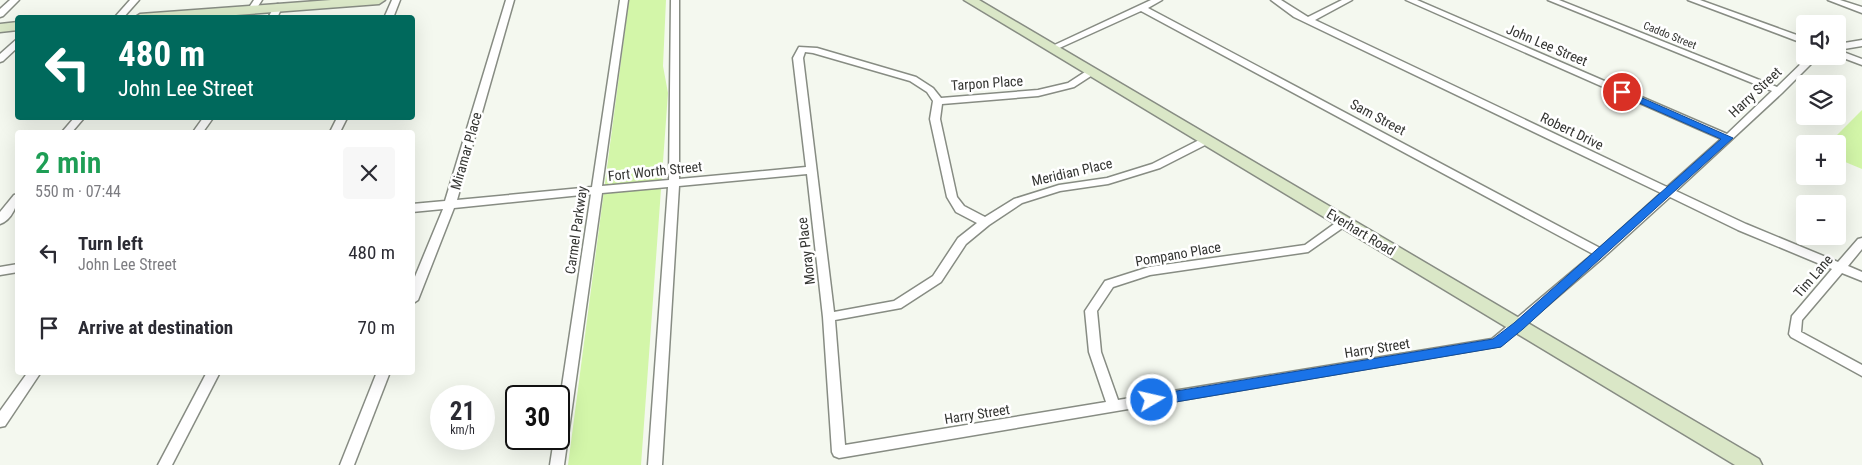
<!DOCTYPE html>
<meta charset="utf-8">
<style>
:root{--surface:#fff;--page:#f7f7f7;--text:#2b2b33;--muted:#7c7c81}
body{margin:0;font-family:"Roboto Condensed",sans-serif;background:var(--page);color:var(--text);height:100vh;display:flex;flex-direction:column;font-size:19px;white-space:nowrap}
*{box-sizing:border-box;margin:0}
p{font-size:16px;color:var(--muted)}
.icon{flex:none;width:28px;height:28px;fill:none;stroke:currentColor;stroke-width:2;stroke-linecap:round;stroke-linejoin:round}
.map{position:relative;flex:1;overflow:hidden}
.panel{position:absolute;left:15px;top:130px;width:400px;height:245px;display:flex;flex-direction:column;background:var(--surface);border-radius:5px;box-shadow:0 5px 20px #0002}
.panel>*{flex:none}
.top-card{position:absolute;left:15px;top:15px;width:400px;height:105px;border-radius:5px;box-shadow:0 5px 20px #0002;background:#00695c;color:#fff;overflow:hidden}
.controls{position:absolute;left:1796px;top:15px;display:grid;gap:10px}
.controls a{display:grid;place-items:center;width:50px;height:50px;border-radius:5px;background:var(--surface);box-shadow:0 5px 20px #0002;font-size:25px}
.speed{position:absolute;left:430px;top:385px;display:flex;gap:10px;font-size:25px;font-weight:700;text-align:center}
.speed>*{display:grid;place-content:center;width:65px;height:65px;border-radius:50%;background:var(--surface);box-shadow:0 5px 20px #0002;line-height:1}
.speed small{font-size:12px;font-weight:400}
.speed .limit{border:2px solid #111;border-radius:8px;background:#fff;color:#111}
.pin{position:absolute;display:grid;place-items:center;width:42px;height:42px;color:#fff;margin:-21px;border:2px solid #fff;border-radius:50%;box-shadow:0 1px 5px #0007}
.me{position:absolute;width:55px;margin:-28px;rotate:81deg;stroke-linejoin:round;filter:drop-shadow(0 0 4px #0008)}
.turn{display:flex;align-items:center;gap:18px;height:105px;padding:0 20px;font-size:22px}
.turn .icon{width:65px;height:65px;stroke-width:2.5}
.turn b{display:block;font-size:35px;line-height:42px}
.round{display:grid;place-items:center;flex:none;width:52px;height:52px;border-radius:5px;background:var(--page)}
.headline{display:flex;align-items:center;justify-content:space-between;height:85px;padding:0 20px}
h1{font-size:30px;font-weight:600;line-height:38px;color:#1e9e55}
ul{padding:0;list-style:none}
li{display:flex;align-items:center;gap:15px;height:75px;padding:0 20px}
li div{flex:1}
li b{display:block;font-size:19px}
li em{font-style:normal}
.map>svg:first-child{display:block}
.green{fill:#d3f6a9}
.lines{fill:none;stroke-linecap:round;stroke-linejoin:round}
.street-casing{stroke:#878c83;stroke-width:3}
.secondary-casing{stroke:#878c83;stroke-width:3}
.street{fill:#fff;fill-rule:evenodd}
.secondary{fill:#dae7c7;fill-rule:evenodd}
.route{fill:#1a73e8;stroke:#114b97}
.labels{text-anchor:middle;stroke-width:5;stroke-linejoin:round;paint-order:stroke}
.far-street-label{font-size:11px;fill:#333431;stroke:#fff}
.street-label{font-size:14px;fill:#333431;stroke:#fff}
</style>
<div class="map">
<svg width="1862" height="465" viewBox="0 0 1862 465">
<rect width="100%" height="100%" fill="#f4f8ef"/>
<g class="green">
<polygon points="629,0 666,0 663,66 668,93 641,465 568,465"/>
<polygon points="1862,110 1862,169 1838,159 1838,144 1828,144"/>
</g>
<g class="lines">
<defs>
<g id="street">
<polygon points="10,0 19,0 3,16 0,17 0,9"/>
<polygon points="130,0 139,0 123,18 114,18"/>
<polygon points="254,0 262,0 255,11 249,11 248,9"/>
<polygon points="392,0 400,0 393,18 384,18"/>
<path d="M506,0h8l-57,200 135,-13 28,-187h8l-26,186 67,-6 2,-180h8v179l127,-12 -13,-109 6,-11 18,1 99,29 17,11 8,10 97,-8 30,-7 20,-13h6v4l-20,13 -36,9 -96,8 -2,15 17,78 7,9 21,11 29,-18 45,-14 48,-7 45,-14 51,-26h8l1,2 -1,2 -51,26 -52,16 -48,7 -38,12 -33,22 -23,19 -25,38 -40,26 -66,12 10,125 261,-43 -17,-50 -4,-41 20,-30 44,-14 156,-22 36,-26h8l2,3 -43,30 -158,23 -37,12 -16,24 4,41 17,48 374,-61 101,-85 -452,-243 -86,39 -3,1 -4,-3 103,-48h11l-14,8 452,240 61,-55 -367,-176 -23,-17h10l27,17 34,-17h10l-37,20 352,167 54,-48 -315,-139h11l310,134 45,-43 -224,-91h11l218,87 32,-31h10l-37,37 -106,98 70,33 92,38 20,-23 4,-1v11l-14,17 14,6v9l-20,-8 -40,47 -1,12 61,33v11l-71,-39 -2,-3 3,-18 40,-47 -94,-39 -68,-33 -65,59 -105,90 -661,112 -5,-2 -2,-4 -9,-135 -16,-143 -128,12 -17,279h-14l20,-278 -66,6 -38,272h-14l4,-26h5v-33l32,-212 -137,14 -36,92 -6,4v-20l31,-75 -31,3v-8l33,-3zM805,52l8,1 97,28 17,11 6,9 -3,18 17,78 9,15 21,11 -19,15 -25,38 -39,25 -60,11 -31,-254z"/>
<polygon points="1688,0 1700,0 1805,38 1805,44"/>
<polygon points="1828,0 1840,0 1862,7 1862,13"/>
<polygon points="278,4 282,7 277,18 268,18 275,5"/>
<polygon points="18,38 18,47 3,61 0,62 0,54"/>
<polygon points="1862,40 1862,46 1838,50 1838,44"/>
<polygon points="1838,50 1862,59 1862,65 1838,56"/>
<polygon points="74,118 84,118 72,132 62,132"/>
<polygon points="203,118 213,118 203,132 193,132"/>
<polygon points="337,118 347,118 340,132 330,132"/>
<path d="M18,194c0,10 -6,26 -18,30v-12l14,-17z"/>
<polygon points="18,264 18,272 0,275 0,267"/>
<polygon points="28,372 41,372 5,426 0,427 0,411"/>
<polygon points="207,372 220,372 172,465 158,465"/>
<polygon points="377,372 390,372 354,465 340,465"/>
</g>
<g id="secondary">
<polygon points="331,0 385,0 379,4 196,18 134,18 140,14"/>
<polygon points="964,0 979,0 1759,459 1762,465 1735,465"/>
<polygon points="18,22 18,30 0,32 0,24"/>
</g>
</defs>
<use href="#street" class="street-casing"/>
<use href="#secondary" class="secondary-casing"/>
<use href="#street" class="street"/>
<use href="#secondary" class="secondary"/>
</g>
<polygon class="route" points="1622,89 1733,138 1523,329 1501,347 1152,406 1147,404 1145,400 1147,397 1152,395 1493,339 1514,323 1721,139 1619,94 1619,90"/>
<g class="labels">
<g class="far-street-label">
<text transform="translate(1670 35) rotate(22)" y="4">Caddo Street</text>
</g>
<g class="street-label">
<text transform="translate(1547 45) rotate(23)" y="5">John Lee Street</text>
<text transform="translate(987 83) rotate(-4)" y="5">Tarpon Place</text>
<text transform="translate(1755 92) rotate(-43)" y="5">Harry Street</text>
<text transform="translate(1378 117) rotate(28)" y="5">Sam Street</text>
<text transform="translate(1572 131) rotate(26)" y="5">Robert Drive</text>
<text transform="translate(466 151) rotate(-74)" y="5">Miramar Place</text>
<text transform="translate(655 171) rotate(-6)" y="5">Fort Worth Street</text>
<text transform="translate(1072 172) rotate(-13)" y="5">Meridian Place</text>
<text transform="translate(576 230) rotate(-82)" y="5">Carmel Parkway</text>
<text transform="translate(1361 232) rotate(31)" y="5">Everhart Road</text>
<text transform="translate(806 251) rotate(-97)" y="5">Moray Place</text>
<text transform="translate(1178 254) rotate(-10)" y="5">Pompano Place</text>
<text transform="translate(1813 276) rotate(-49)" y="5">Tim Lane</text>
<text transform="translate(1377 348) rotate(-9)" y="5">Harry Street</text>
<text transform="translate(977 414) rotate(-9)" y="5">Harry Street</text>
</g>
</g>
</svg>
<div class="controls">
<a><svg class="icon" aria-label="sound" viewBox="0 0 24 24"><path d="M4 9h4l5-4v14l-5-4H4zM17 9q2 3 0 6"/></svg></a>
<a><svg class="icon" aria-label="layers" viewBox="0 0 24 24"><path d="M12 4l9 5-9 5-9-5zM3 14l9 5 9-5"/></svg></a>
<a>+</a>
<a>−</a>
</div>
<div class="speed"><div>21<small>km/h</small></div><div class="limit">30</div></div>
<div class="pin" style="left:1622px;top:92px;background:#d93025"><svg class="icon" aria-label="arrive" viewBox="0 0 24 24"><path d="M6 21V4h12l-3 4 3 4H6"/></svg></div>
<svg class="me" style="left:1152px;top:400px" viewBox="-20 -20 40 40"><circle r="17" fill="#1a73e8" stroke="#fff" stroke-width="3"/><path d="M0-11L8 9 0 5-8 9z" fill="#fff"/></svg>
<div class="top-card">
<div class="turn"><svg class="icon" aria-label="left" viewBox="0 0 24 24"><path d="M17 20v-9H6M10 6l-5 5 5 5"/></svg><div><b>480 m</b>John Lee Street</div></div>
</div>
<section class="panel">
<div class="headline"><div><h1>2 min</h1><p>550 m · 07:44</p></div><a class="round"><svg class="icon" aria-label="close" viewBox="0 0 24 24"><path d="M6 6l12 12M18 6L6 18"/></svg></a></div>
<ul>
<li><svg class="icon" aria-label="left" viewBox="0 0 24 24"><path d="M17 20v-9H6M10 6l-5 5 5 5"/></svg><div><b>Turn left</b><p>John Lee Street</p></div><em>480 m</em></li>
<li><svg class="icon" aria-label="arrive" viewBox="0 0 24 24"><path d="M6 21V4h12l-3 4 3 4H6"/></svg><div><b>Arrive at destination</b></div><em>70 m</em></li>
</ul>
</section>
</div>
